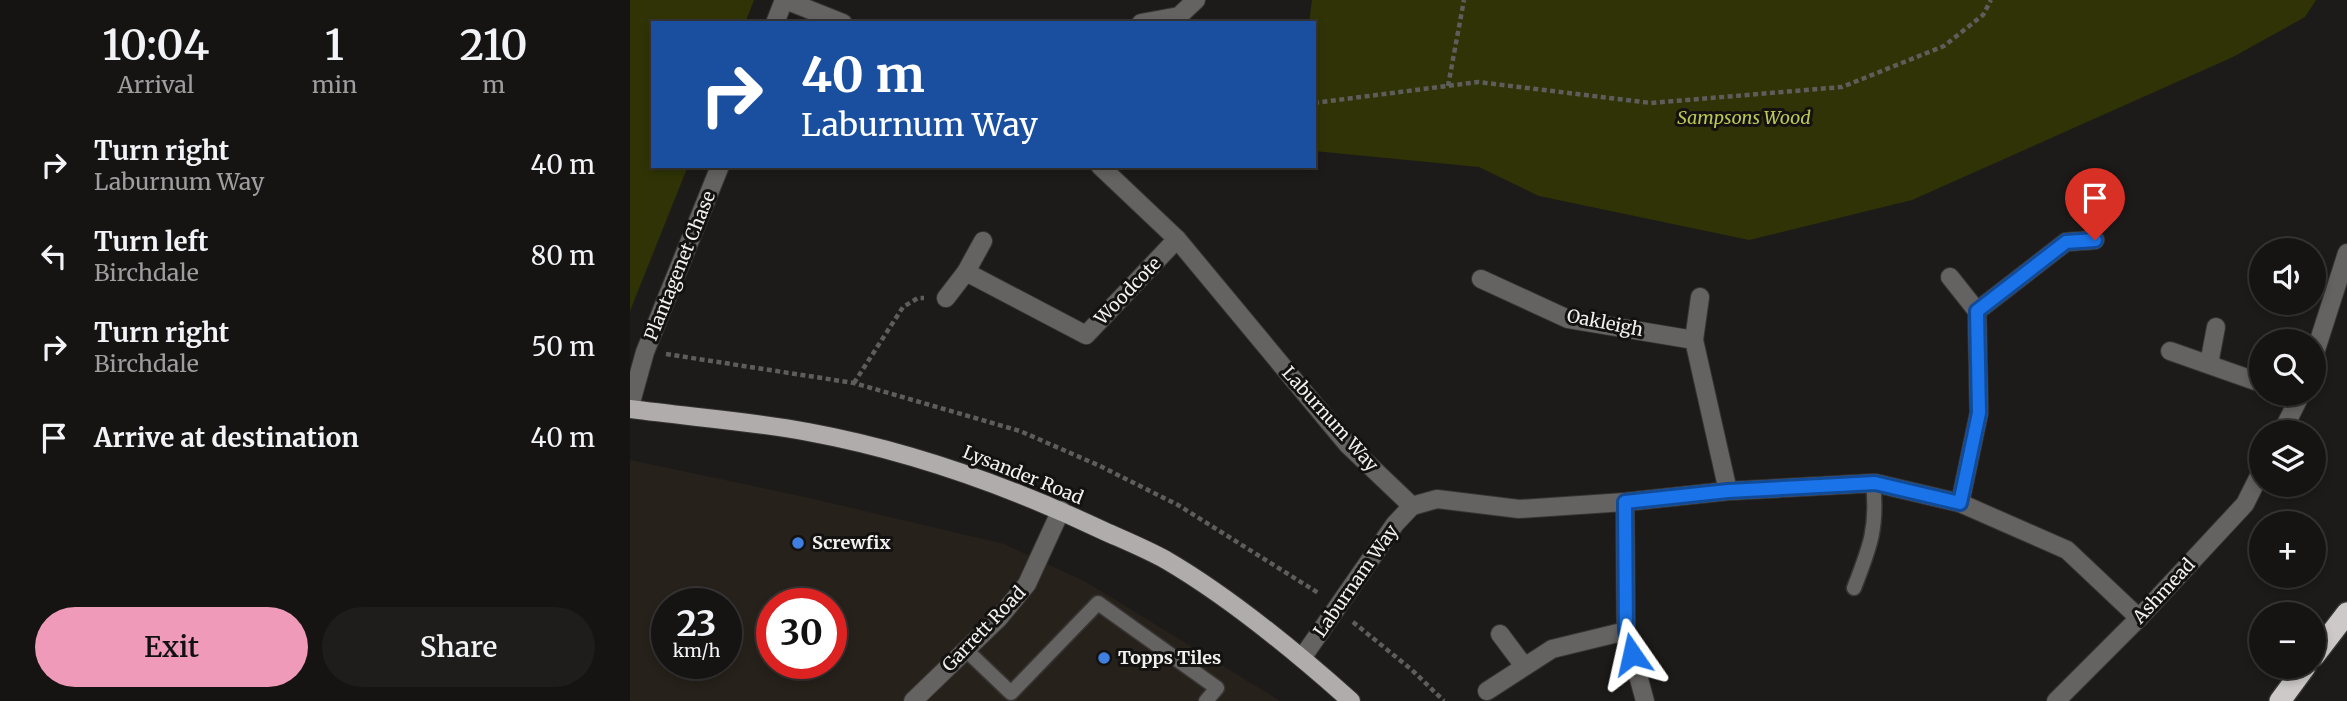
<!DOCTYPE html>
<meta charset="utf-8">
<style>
:root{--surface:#161413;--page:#1f1d1c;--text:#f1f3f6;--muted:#9e9ea0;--line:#353333;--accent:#ef9ab8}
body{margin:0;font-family:Merriweather,serif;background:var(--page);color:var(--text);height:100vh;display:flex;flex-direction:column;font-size:26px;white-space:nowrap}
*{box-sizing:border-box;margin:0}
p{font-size:23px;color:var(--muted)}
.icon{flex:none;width:38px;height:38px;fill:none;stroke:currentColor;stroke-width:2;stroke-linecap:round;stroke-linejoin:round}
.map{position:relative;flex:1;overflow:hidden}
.sheet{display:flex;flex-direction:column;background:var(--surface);width:630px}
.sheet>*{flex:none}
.banner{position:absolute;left:21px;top:21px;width:665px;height:147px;border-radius:0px;box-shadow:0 4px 10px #0003,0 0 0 2px var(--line);background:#1a4fa0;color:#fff;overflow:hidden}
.tools{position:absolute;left:1619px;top:238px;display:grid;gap:14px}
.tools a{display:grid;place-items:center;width:77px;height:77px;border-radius:50%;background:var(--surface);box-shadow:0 4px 10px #0003,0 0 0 2px var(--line);font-size:35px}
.speed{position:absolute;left:21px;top:588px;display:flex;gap:14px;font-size:35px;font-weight:700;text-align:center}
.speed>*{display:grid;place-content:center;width:91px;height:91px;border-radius:50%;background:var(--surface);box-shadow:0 4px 10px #0003,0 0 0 2px var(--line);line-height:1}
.speed small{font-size:18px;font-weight:400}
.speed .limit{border:10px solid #d22;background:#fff;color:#111}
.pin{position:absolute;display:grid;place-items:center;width:60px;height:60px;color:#fff;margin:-72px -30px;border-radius:50% 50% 50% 0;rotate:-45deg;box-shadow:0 0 7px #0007}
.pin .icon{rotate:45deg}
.me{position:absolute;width:77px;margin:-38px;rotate:349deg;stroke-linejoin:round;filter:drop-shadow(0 0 5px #0008)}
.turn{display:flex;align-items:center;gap:24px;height:147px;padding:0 35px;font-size:32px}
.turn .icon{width:91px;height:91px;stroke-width:2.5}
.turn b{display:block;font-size:49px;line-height:60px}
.eta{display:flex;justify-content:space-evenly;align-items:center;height:119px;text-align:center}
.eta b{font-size:42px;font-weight:600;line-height:49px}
.action{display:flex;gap:14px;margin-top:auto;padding:14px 35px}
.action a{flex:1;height:80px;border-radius:42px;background:var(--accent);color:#111;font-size:28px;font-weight:600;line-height:80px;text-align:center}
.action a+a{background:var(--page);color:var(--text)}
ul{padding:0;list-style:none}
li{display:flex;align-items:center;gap:21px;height:91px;padding:0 35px}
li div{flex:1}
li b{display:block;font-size:26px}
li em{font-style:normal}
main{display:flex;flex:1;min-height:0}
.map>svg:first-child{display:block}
.built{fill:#26211a;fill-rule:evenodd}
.green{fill:#2f3305}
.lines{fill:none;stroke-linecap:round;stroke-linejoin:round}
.lane-casing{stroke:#373533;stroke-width:17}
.street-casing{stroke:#373533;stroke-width:20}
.primary-casing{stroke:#373533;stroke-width:20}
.highway-casing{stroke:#373533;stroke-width:24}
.path{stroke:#5e5d5b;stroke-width:4.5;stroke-dasharray:5 3.5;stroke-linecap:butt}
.lane{stroke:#656362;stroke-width:14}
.street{stroke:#656362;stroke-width:18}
.primary{stroke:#b0acab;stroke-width:18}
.highway{stroke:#cdc9c8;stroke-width:21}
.route-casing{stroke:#114b97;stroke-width:18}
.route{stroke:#1a73e8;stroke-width:12}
.shop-dot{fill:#3f7fe0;stroke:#131210;stroke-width:2.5}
.labels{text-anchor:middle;stroke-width:6;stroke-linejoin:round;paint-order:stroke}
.park-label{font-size:18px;font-style:italic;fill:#bdc854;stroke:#131210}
.street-label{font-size:18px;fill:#f2f1f0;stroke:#131210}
.poi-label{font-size:18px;font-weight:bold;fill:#f2f1f0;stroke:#131210;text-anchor:start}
</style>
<main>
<section class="sheet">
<div class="eta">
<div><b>10:04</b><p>Arrival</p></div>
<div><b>1</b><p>min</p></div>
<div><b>210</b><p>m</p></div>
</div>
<ul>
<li><svg class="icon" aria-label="right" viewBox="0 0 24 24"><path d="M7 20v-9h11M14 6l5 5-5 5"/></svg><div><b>Turn right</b><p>Laburnum Way</p></div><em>40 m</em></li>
<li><svg class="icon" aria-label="left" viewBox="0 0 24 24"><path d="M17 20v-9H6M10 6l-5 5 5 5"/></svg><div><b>Turn left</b><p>Birchdale</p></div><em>80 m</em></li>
<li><svg class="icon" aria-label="right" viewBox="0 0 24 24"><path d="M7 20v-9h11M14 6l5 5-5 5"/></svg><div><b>Turn right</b><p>Birchdale</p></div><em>50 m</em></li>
<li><svg class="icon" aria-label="arrive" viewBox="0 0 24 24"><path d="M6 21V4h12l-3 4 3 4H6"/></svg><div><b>Arrive at destination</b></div><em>40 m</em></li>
</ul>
<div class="action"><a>Exit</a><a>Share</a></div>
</section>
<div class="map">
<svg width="1717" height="701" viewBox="0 0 1717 701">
<rect width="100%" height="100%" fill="#1d1b19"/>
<path class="built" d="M0,460l175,37 199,47 82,38 194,119h-650zM37,604h59v59h-59zM142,604h59v59h-59z"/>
<g class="green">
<polygon points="0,0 124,0 115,23 23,23 23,166 58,166 0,311"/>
<polygon points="682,0 1686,0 1675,17 1603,57 1282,200 1119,240 909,196 849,167 684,151 684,23 679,23"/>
</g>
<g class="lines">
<defs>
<g id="lane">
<path d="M1224,588c16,-41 24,-61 19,-105"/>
<polyline points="336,650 381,693 468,603 587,688 576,701"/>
</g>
<g id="street">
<polyline points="155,0 213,23"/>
<polyline points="145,23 154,0"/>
<polyline points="511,23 549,16 566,0"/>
<polyline points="470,166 547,239 718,445 782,506 807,499 889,509 995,502 1098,491 1245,483 1330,503 1437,550 1509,618"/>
<polyline points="336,272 353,241"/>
<polyline points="1320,277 1347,311"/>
<polyline points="851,279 938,319 1064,340 1098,491"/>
<polyline points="316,298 336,272 456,335 547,239"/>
<polyline points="1064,340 1070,297"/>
<polyline points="1540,351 1631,383"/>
<polyline points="1684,356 1717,253"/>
<polyline points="1579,364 1586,327"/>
<polyline points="0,406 15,352 90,166"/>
<polyline points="1652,432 1671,394"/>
<polyline points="995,502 996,631 1015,701"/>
<polyline points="1330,503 1349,413 1347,311 1436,242 1465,240"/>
<polyline points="870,634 894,666"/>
<polyline points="672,658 765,524 782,506"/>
<polyline points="857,691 922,649 996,631"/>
<polyline points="283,701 369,618 397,584 431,510"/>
<polyline points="1426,701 1509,618 1615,504 1631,472"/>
</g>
<path id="primary" d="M0,409c59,8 120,12 178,23 103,19 201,54 296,99 20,9 42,18 62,29 65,38 129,91 185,141"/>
<g id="highway">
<polyline points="1684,656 1717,613"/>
<polyline points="1650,701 1675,667"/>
</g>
</defs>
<use href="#lane" class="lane-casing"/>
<use href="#street" class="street-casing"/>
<use href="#primary" class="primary-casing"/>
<use href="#highway" class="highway-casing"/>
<g class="path">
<polyline points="818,86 834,0"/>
<polyline points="684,103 848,82 1021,103 1212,87 1314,46 1353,15 1361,0"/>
<polyline points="36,354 224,383 390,431 470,466 548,505 690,594"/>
<polyline points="224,383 273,307 288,298 294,298"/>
<polyline points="723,622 782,670 814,701"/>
</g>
<use href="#lane" class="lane"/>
<use href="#street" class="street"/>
<use href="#primary" class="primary"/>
<use href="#highway" class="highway"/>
</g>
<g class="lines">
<defs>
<polyline id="route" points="1002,654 996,631 995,502 1098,491 1245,483 1330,503 1349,413 1347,311 1436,242 1465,240"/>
</defs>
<use href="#route" class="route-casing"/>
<use href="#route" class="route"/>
</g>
<g class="shop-dot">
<circle cx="168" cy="543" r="7"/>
<circle cx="474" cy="658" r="7"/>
</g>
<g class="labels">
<g class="park-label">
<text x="1114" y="124">Sampsons Wood</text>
</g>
<g class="street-label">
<text transform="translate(50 266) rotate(-68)" y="6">Plantagenet Chase</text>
<text transform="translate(498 291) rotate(-46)" y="6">Woodcote</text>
<text transform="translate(975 323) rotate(11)" y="6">Oakleigh</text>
<text transform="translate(700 419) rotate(48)" y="6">Laburnum Way</text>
<text transform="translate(393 475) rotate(22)" y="6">Lysander Road</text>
<text transform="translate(726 581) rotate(-55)" y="6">Laburnam Way</text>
<text transform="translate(1534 591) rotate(-47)" y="6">Ashmead</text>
<text transform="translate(354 629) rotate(-46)" y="6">Garrett Road</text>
</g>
<g class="poi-label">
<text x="182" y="549">Screwfix</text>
<text x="488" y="664">Topps Tiles</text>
</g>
</g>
</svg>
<div class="tools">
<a><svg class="icon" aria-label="sound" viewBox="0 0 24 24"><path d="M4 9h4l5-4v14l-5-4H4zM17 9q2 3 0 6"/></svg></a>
<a><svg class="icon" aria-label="search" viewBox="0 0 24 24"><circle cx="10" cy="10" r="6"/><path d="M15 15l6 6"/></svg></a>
<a><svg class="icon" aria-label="layers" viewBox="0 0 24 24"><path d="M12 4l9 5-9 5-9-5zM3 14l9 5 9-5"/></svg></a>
<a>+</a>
<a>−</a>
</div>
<div class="speed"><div>23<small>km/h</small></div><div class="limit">30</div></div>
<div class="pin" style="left:1465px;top:240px;background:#d93025"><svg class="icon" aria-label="arrive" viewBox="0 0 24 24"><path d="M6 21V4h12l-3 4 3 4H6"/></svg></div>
<svg class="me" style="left:1002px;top:654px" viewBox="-20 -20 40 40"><path d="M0-17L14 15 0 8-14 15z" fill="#1a73e8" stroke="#fff" stroke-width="4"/></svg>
<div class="banner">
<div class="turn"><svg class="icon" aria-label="right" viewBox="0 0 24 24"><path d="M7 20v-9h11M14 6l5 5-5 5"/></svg><div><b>40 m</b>Laburnum Way</div></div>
</div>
</div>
</main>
